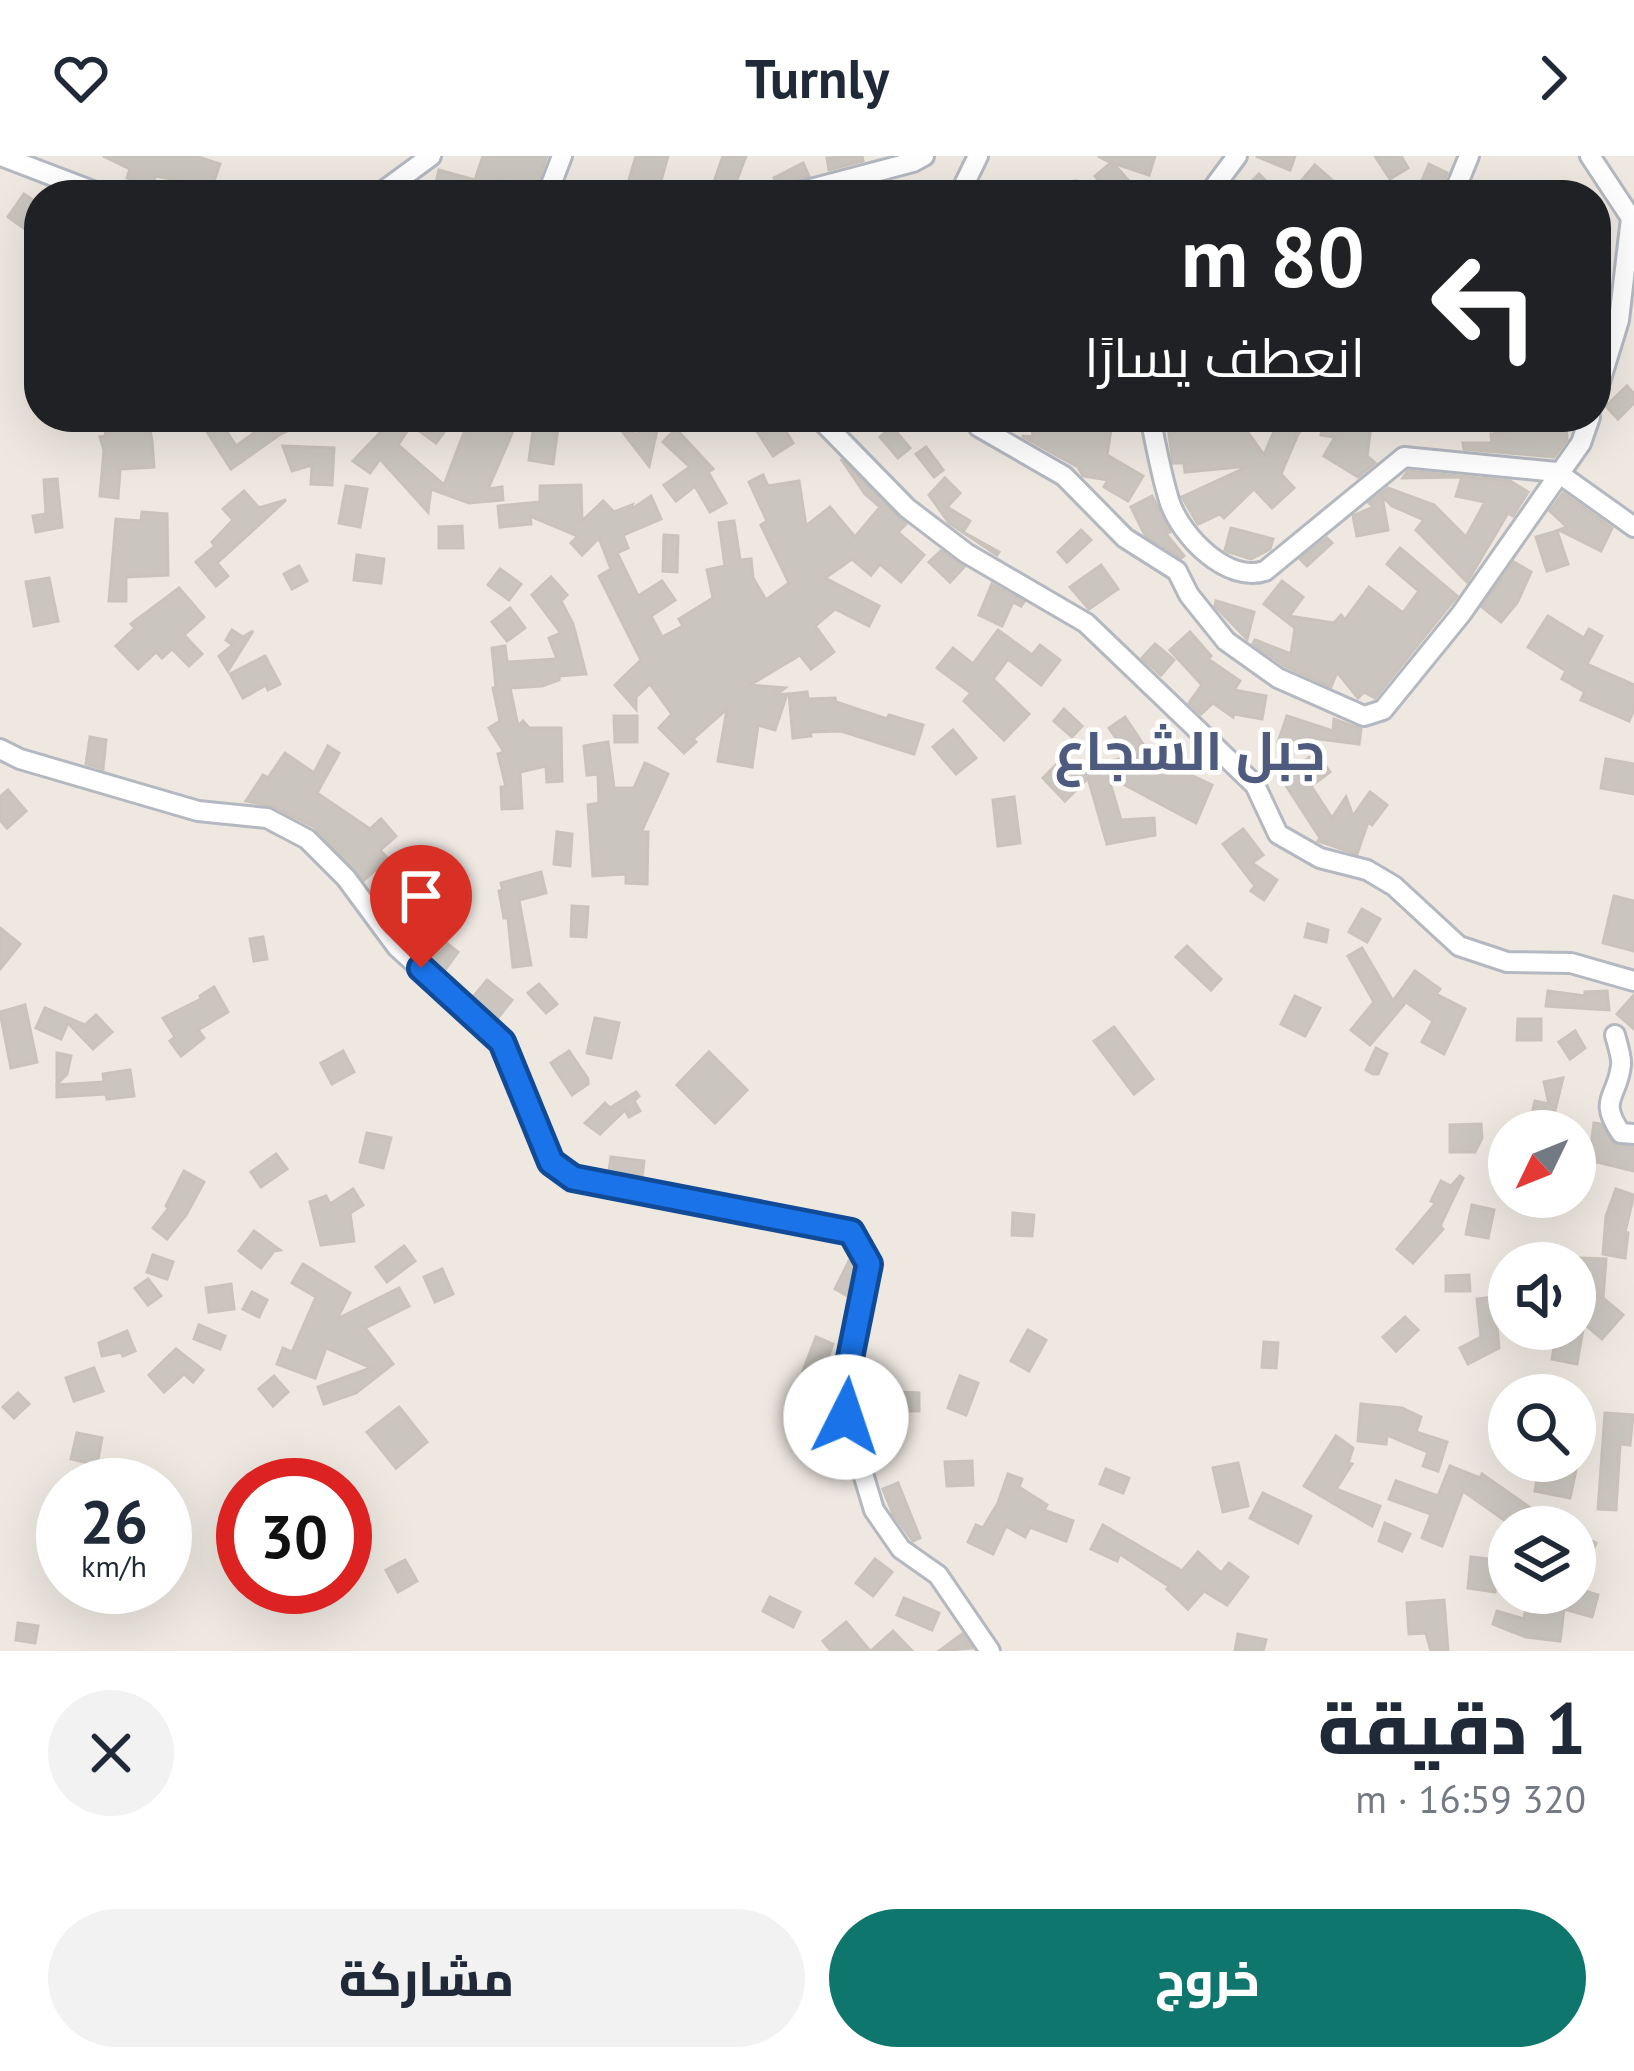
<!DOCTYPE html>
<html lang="ar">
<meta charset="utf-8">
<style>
:root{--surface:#fff;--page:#f2f2f3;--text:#1f2937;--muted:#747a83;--accent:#0f766e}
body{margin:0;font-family:"PT Sans",Cairo,sans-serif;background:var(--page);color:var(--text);direction:rtl;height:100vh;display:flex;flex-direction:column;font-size:45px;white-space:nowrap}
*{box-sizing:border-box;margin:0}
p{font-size:39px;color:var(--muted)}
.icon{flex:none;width:66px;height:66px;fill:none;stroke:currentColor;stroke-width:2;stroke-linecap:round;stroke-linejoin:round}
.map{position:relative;height:1495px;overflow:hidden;direction:ltr}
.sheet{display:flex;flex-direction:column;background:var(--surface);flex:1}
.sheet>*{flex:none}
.top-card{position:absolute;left:24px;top:24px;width:1587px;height:252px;border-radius:48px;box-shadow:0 12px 48px #0002;direction:rtl;background:#202124;color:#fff;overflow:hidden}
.needle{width:78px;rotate:227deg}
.buttons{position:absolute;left:1488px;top:954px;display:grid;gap:24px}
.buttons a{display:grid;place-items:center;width:108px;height:108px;border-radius:50%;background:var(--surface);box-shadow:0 12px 48px #0002;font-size:60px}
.speed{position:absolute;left:36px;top:1302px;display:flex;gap:24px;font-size:60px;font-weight:700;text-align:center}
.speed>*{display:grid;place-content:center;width:156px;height:156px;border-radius:50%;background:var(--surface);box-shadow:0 12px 48px #0002;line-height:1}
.speed small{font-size:30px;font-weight:400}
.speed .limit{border:18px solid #d22;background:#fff;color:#111}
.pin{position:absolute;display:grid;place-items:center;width:102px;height:102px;color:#fff;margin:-123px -51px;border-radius:50% 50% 50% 0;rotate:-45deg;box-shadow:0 0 12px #0007}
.pin .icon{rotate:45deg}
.me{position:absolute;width:132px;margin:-66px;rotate:4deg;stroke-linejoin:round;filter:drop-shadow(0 0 9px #0008)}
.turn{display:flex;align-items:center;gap:42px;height:252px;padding:0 48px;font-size:54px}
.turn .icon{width:156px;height:156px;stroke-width:2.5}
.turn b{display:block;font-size:84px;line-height:102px}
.round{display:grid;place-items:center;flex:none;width:126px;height:126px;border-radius:63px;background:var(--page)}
.head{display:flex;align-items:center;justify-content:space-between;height:204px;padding:0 48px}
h1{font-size:72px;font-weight:800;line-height:90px}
.cta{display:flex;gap:24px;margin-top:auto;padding:24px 48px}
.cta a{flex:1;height:138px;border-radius:72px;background:var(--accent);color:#fff;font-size:48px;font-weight:800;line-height:138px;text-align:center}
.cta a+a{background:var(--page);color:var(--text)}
header{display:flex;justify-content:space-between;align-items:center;height:156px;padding:0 48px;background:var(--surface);font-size:54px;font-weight:800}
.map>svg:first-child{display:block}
.building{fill:#cac6bf;stroke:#cac3bb;stroke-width:3}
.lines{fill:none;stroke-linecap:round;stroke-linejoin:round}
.minor-casing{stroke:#b4b8c0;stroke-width:24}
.minor{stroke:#fff;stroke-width:18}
.route-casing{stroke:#114b97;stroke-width:30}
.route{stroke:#1a73e8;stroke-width:21}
.labels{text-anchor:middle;stroke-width:9;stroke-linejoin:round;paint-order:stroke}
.district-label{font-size:54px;font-weight:bold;fill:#4f5b7e;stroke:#fff}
</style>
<header><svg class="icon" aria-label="forward" viewBox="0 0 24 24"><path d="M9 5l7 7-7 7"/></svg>Turnly<svg class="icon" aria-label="heart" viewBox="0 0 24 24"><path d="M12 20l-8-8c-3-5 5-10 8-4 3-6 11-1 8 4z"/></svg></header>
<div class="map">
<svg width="1634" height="1495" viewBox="0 0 1634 1495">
<rect width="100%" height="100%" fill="#eee8e1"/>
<g class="building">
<polygon points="103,0 195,0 220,8 210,36 188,26 155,20 153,30 127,22 130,13"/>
<polygon points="483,0 547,0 535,34 500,23 496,39 433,39 439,14 475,24"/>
<polygon points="636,0 668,0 659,32 629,24"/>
<polygon points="723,0 746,0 733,34 714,26"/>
<polygon points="862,0 863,5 829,14 827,2"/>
<polygon points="1098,0 1155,0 1149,19 1113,7 1136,33 1129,39 1110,39 1095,20 1111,7"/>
<polygon points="1256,0 1295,0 1290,14"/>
<polygon points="1375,0 1401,0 1408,12 1390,23"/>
<polygon points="803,7 809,20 778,30 774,22"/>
<polygon points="1429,8 1447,17 1439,39 1418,34"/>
<polygon points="1315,9 1349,39 1289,39"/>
<polygon points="1259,18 1280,39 1238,39"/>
<polygon points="1076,25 1078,39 1030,39 1029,31"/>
<polygon points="24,38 39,48 39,68 32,78 8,61"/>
<polygon points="1627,230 1634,238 1634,247 1618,263 1606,250"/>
<polygon points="103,261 121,261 122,268 148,262 152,285 154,311 120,313 118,342 100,340 104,294 100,281 106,280"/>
<polygon points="276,261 316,261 279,279 231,313 204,271 218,262 236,290"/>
<polygon points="395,261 455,261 436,287 411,269 398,289 444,329 470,261 495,261 489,274 513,275 488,333 502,331 503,344 469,347 431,333 428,356 380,303 370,317 353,305"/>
<polygon points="554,261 558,271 553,308 529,304 533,275 536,275 534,263"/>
<polygon points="641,261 660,261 649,310 619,271 638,279"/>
<polygon points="772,261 777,261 793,287 773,300 755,272"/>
<polygon points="1031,261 1113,261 1107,299 1143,320 1128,345 1104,331 1108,324 1083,320 1078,311 1022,280 1033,281"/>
<polygon points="1190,261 1247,261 1243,270 1264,299 1280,261 1311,261 1298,278 1281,318 1294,332 1272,352 1254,333 1224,362 1220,358 1198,368 1182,341 1249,310 1185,316 1184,307 1173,307 1167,263"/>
<polygon points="1324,261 1372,263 1367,300 1375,307 1358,321 1324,300 1335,281 1321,279"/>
<polygon points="1566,268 1567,283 1554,301 1464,293 1463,287 1492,287 1491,278"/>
<polygon points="892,271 910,292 898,302 880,281"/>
<polygon points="676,273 713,313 708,316 726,347 710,356 695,330 676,345 664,329 690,311 663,286"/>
<polygon points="283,290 334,292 332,329 311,328 312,309 292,315"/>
<polygon points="926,291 943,314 934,321 916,298"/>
<polygon points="841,303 906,368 898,376 924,399 901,426 880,408 871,419 852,403 825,422 879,450 869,470 835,453 815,470 834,496 811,513 800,499 750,529 785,532 775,539 787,538 775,574 758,569 752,611 718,605 727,553 693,583 696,586 684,597 659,572 672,558 650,528 636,541 636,553 615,529 641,504 599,420 611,413 599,382 582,399 571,387 578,380 530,360 531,368 500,371 498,350 540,346 540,330 581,329 582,365 603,345 614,356 632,349 629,355 651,340 661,363 623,379 628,392 617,397 638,440 662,425 675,444 651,460 662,481 683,470 679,463 713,442 707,414 725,410 719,367 734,365 740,404 751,403 753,422 766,444 789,427 761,369 767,365 749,326 763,319 768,330 799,325 806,370 830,351 855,381 880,351 865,338"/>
<polygon points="1408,315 1510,325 1528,336 1513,360 1508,357 1467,426 1416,374 1424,364 1392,350 1382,340 1388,374 1357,380 1353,360 1373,351 1369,347 1388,332 1434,349 1466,381 1485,346 1456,340 1462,321 1403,322"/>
<polygon points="945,322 960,337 947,351 970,365 963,376 999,396 997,399 949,367 929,339"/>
<polygon points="57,323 62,371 36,376 33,360 46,358 44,324"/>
<polygon points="346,330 367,333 360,371 339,367"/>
<polygon points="244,335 259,352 286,344 217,407 228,420 216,430 196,406 215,390 212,386 233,364 223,353"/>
<polygon points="1563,337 1612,372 1601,395 1559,374 1567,371 1550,355"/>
<polygon points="1152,340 1170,376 1166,378 1184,400 1181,402 1145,379 1131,351"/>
<polygon points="142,356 167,358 168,419 126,421 126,445 109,445 116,363 141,365"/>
<polygon points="462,370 463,392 439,392 439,371"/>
<polygon points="1231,372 1273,383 1270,393 1251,403 1228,396 1225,394"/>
<polygon points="1081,374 1091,384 1067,406 1058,396"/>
<polygon points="1557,375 1568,408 1547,415 1536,381"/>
<polygon points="664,379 678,380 677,416 663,415"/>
<polygon points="1327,382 1332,387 1307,410 1300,403"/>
<polygon points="1400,392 1457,440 1375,542 1364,536 1358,542 1337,516 1331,531 1285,510 1253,488 1255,484 1291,498 1295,472 1264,448 1282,425 1303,441 1289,460 1334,467 1341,459 1345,464 1369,431 1403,457 1419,435 1387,408"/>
<polygon points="941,395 964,411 950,426 929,406"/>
<polygon points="357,399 384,403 381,427 354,424"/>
<polygon points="1514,406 1531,416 1517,447 1501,466 1482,451"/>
<polygon points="1101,409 1118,433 1089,453 1070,431"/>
<polygon points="299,410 307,425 292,433 284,418"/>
<polygon points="500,413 521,428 509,444 488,429"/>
<polygon points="551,421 567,439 561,445 573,468 586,518 559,520 559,524 542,530 510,532 518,570 523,565 529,572 561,572 562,625 547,626 546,610 520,616 522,652 502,653 501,631 506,631 498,598 504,596 489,572 500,565 493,532 496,531 492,492 505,490 507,506 557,503 549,482 561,477 532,439"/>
<polygon points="49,422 58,465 34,470 26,426"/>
<polygon points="992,428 1024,446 1021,450 1013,446 1002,470 979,459"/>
<polygon points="179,432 204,461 184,479 202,498 189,510 172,493 162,502 156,496 138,513 116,490 135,472 131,468"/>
<polygon points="1216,445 1254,456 1247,483 1215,450"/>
<polygon points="510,452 525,472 507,485 492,466"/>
<polygon points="1548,460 1584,482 1589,473 1602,480 1587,508 1634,529 1634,553 1629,565 1581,544 1585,536 1562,523 1566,515 1528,491"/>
<polygon points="232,474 243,481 253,475 228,515 219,500 233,489 226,484"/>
<polygon points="998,474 1032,499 1040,489 1060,504 1041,529 1008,503 993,523 1029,558 1004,584 964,545 971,537 937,512 953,492 973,508"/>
<polygon points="1190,476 1211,500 1208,503 1240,525 1234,534 1266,540 1262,563 1234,558 1233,561 1213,547 1201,558 1189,547 1202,529 1170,494"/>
<polygon points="1155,488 1174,504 1161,519 1142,502"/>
<polygon points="265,500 280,528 268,534 266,529 243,542 230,518"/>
<polygon points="807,536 808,543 835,542 836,546 887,563 889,559 923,569 914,598 841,575 810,576 811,580 793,582 789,538"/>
<polygon points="1064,553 1082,570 1072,581 1054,565"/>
<polygon points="614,560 637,560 637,586 615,586"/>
<polygon points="1287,560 1333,575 1334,563 1361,573 1359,588 1304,581 1330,616 1311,630 1332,662 1346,641 1353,660 1370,636 1387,649 1372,669 1368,666 1357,698 1318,685 1320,682 1281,622 1314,598 1278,586"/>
<polygon points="1125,561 1149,597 1141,602 1177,621 1180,614 1212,629 1196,667 1108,620 1121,664 1154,662 1155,679 1107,688 1088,622 1065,645 1043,622 1064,601 1078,615 1129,600 1109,572"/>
<polygon points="953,574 976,602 956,618 933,591"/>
<polygon points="90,581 106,584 103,613 86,608"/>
<polygon points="608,586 614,632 634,632 645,607 668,618 641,676 648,676 647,728 626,727 626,718 593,720 588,649 599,647 598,618 587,619 584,590"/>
<polygon points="328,590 339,597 317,637 370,673 381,663 396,680 380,694 388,703 364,724 314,671 272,650 246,645 263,619 268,622 285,597 314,617"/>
<polygon points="1606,603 1634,608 1634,638 1601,632"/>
<polygon points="8,634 26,655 7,672 0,664 0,641"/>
<polygon points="1014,641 1020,687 998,690 993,644"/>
<polygon points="1243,673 1263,699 1252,707 1277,724 1264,744 1251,735 1255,730 1223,688"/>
<polygon points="557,676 572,678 570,710 554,708"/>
<polygon points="541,716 546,737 519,744 531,809 513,811 508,762 504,762 499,735 503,734 501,727"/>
<polygon points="1614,740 1634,745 1634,795 1603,787"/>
<polygon points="572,750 588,751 586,781 571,780"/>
<polygon points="1362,753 1380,763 1367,786 1349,776"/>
<polygon points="1308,768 1328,774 1326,786 1305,781"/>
<polygon points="0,772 20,788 0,813"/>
<polygon points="431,775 458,796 444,815 418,792"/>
<polygon points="263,781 267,803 254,805 250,783"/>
<polygon points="1187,790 1221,823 1211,834 1176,801"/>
<polygon points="1362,792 1393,845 1415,815 1440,833 1436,838 1465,853 1444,898 1422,886 1433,865 1406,846 1370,889 1351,874 1374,846 1348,800"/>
<polygon points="487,824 512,844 497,863 473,841"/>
<polygon points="539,828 557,848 546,857 528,837"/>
<polygon points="214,831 228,856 198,874 204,882 181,900 170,885 175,881 163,862 201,843 200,840"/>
<polygon points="1548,835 1585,840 1585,836 1607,835 1609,854 1546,850"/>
<polygon points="1634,839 1634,873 1617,858"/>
<polygon points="1295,840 1320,852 1305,880 1281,868"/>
<polygon points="25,849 37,906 11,912 0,856"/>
<polygon points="45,852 85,869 96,859 112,876 93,893 68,867 61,883 36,872"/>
<polygon points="595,862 619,867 611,902 587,897"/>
<polygon points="1518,863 1541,863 1541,884 1517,884"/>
<polygon points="1114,871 1153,923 1134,938 1094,885"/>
<polygon points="1575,875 1585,892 1570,903 1559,886"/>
<polygon points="1376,892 1387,898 1378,918 1373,918 1366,914"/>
<polygon points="343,895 354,916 332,928 321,907"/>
<polygon points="569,895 588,923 588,928 572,939 551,907"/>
<polygon points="709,896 747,934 715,967 677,929"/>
<polygon points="57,897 71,900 67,918 57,928"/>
<polygon points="130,914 134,940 107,943 106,938 57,941 57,929 104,926 103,918"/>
<polygon points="1563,922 1550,975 1528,975 1535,945 1549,948 1544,926"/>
<polygon points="636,936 639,940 634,945 640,955 629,961 625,954 600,978 585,967 605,947 610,952"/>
<polygon points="1594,967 1600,968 1615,989 1634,991 1634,1015 1589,1004"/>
<polygon points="1481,968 1482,982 1475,996 1450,996 1450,969"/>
<polygon points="367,977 391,982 383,1012 360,1006"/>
<polygon points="276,998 287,1013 261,1031 251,1016"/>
<polygon points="611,1001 644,1005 642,1021 609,1015"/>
<polygon points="184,1015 204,1026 186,1059 167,1083 153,1072 169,1052 166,1050"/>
<polygon points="1460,1020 1463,1022 1440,1070 1443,1073 1413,1107 1397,1093 1436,1047 1431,1045 1441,1025 1451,1030"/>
<polygon points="353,1033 363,1049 350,1057 354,1085 321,1089 310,1046 326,1040 330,1048"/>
<polygon points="1616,1033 1634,1039 1625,1076 1628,1077 1625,1102 1603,1098 1606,1060"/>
<polygon points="1472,1049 1494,1054 1488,1082 1466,1078"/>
<polygon points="1013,1057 1034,1059 1032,1080 1012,1079"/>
<polygon points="254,1075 280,1094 274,1095 261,1112 239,1095"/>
<polygon points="404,1090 415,1105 387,1126 376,1111"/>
<polygon points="153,1099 173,1106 167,1123 147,1116"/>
<polygon points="1579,1102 1606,1103 1603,1142 1623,1159 1602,1183 1575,1160"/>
<polygon points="849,1105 855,1110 846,1139 835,1133"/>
<polygon points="303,1108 350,1137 337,1163 399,1132 409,1150 365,1172 393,1208 356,1237 324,1248 318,1231 371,1212 326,1192 315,1222 277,1208 283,1192 292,1196 316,1141 292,1127"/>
<polygon points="442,1113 453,1138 435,1146 424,1121"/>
<polygon points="1469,1119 1470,1135 1446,1135 1446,1120"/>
<polygon points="148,1123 161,1140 148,1149 135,1132"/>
<polygon points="231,1128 234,1153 209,1156 206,1132"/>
<polygon points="252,1136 267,1144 259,1161 243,1153"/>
<polygon points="1494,1141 1499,1192 1468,1208 1460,1192 1481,1181 1477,1143"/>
<polygon points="1405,1161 1418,1174 1396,1195 1383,1181"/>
<polygon points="199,1169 225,1180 220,1193 194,1183"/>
<polygon points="1557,1173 1583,1173 1577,1208 1552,1203"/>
<polygon points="1028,1174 1046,1184 1029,1215 1011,1205"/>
<polygon points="127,1175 135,1195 123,1200 121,1196 102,1200 99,1187"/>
<polygon points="816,1181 833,1188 820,1222 803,1215"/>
<polygon points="1264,1186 1278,1187 1276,1212 1262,1211"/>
<polygon points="176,1193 203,1214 193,1226 184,1218 164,1236 149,1219"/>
<polygon points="94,1212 103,1235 74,1245 66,1222"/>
<polygon points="274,1220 288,1236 273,1250 259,1233"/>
<polygon points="960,1220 978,1227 966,1259 948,1252"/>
<polygon points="899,1236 919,1237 919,1255 898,1255"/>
<polygon points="18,1237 29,1248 14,1262 3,1251"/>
<polygon points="1361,1248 1402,1252 1421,1261 1416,1276 1447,1286 1438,1315 1423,1310 1428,1296 1387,1279 1386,1288 1358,1285"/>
<polygon points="399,1251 427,1286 396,1312 367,1276"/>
<polygon points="809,1252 833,1253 830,1296 816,1294 819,1270 808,1270"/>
<polygon points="1605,1257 1633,1259 1630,1289 1620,1288 1616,1354 1598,1353"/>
<polygon points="77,1277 102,1282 97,1309 71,1303"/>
<polygon points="1336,1280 1353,1292 1348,1307 1352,1308 1336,1333 1380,1350 1372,1370 1304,1330"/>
<polygon points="972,1305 973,1329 947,1330 945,1306"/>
<polygon points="1540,1305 1578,1305 1570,1342 1535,1335"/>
<polygon points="1238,1307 1248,1350 1223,1356 1213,1312"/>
<polygon points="1450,1310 1480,1322 1482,1318 1535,1355 1524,1371 1514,1371 1463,1335 1442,1390 1422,1382 1431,1358 1389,1343 1396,1325 1438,1340"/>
<polygon points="1106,1313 1129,1322 1123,1337 1100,1328"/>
<polygon points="1008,1318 1022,1323 1019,1331 1047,1349 1044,1354 1073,1365 1066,1385 1030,1371 1025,1381 1006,1370 993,1398 968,1386 976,1369 983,1372 998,1347"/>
<polygon points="898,1327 920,1382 913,1385 893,1358 883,1333"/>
<polygon points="1263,1337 1311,1360 1298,1387 1250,1362"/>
<polygon points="1385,1367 1410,1378 1402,1395 1379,1385"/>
<polygon points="1103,1369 1182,1415 1198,1396 1221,1417 1229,1407 1248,1421 1227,1449 1204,1435 1188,1453 1167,1433 1170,1431 1120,1398 1117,1405 1091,1393"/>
<polygon points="1575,1377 1596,1387 1587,1408 1575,1402"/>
<polygon points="1471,1401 1498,1404 1495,1436 1468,1432"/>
<polygon points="875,1403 892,1416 873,1440 856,1427"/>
<polygon points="405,1404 417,1425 398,1436 386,1414"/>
<polygon points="1575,1432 1598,1439 1592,1461 1564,1453 1560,1485 1526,1481 1493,1468 1497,1455 1524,1463 1528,1437 1575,1437"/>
<polygon points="770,1441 800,1456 793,1471 763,1455"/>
<polygon points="904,1442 939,1457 932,1474 897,1459"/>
<polygon points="1444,1444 1448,1495 1431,1495 1426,1477 1409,1478 1407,1447"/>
<polygon points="846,1466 870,1495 831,1495 823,1485"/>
<polygon points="18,1467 38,1470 35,1487 16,1484"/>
<polygon points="893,1475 912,1495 871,1495"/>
<polygon points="962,1478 972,1492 939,1495"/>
<polygon points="1238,1478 1266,1484 1263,1495 1235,1495"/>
</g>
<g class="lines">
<defs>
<g id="minor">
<polyline points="1,0 103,39"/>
<polyline points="1590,0 1631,62 1619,164 1596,239"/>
<polyline points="378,39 431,0"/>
<polyline points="547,39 562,0"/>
<polyline points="788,39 913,6 924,0"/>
<polyline points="959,39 978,0"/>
<polyline points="1208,39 1237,0"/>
<polyline points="1453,39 1469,0"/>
<polyline points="818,261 907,352 966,397 1086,467 1255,629 1278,678 1320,702 1367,714 1394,730 1459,790 1507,806 1571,807 1634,825"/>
<polyline points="978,261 979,271 1064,320 1125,382 1177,415 1189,439 1226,485 1278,522 1364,560 1383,554 1461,458 1581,287 1590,261"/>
<path d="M1150,261c6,28 11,58 20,86 12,34 57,80 95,68l139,-114 153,15 77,55"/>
<polyline points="0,593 20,603 198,655 267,662 307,683 346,722 397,791 502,886 551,1005 573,1022 851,1075 869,1108 848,1212 846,1261 874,1354 901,1393 938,1419 990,1495"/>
<path d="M1615,879c2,8 7,22 6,30 -3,32 -24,34 0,68l13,1"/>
</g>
</defs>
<use href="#minor" class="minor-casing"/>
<use href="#minor" class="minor"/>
</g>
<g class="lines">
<defs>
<polyline id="route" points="421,812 502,886 551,1006 573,1022 851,1076 869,1108 848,1212 846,1261"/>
</defs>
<use href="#route" class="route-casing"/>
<use href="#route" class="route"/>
</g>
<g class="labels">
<g class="district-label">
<text x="1190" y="614">جبل الشجاع</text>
</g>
</g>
</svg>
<div class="buttons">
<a><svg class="needle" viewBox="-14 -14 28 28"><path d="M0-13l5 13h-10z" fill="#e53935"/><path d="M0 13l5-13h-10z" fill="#747a83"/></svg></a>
<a><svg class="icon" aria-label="sound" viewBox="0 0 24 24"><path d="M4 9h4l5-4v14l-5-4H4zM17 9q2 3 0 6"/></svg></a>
<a><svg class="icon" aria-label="search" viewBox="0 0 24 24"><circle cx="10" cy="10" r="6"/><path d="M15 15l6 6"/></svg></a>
<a><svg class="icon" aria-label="layers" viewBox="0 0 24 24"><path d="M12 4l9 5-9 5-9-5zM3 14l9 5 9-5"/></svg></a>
</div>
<div class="speed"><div>26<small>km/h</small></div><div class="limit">30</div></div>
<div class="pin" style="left:421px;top:812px;background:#d93025"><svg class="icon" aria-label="arrive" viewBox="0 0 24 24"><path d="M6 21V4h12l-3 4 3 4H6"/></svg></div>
<svg class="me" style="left:846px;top:1261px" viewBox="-20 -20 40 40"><circle r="19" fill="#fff"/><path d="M0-13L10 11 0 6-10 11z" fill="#1a73e8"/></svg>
<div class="top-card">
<div class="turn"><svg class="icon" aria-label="left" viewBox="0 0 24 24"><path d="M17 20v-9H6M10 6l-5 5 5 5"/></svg><div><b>80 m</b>انعطف يسارًا</div></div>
</div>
</div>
<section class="sheet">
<div class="head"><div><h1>1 دقيقة</h1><p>320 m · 16:59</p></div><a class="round"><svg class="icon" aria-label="close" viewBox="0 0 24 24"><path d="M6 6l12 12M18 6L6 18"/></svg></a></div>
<div class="cta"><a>خروج</a><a>مشاركة</a></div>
</section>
